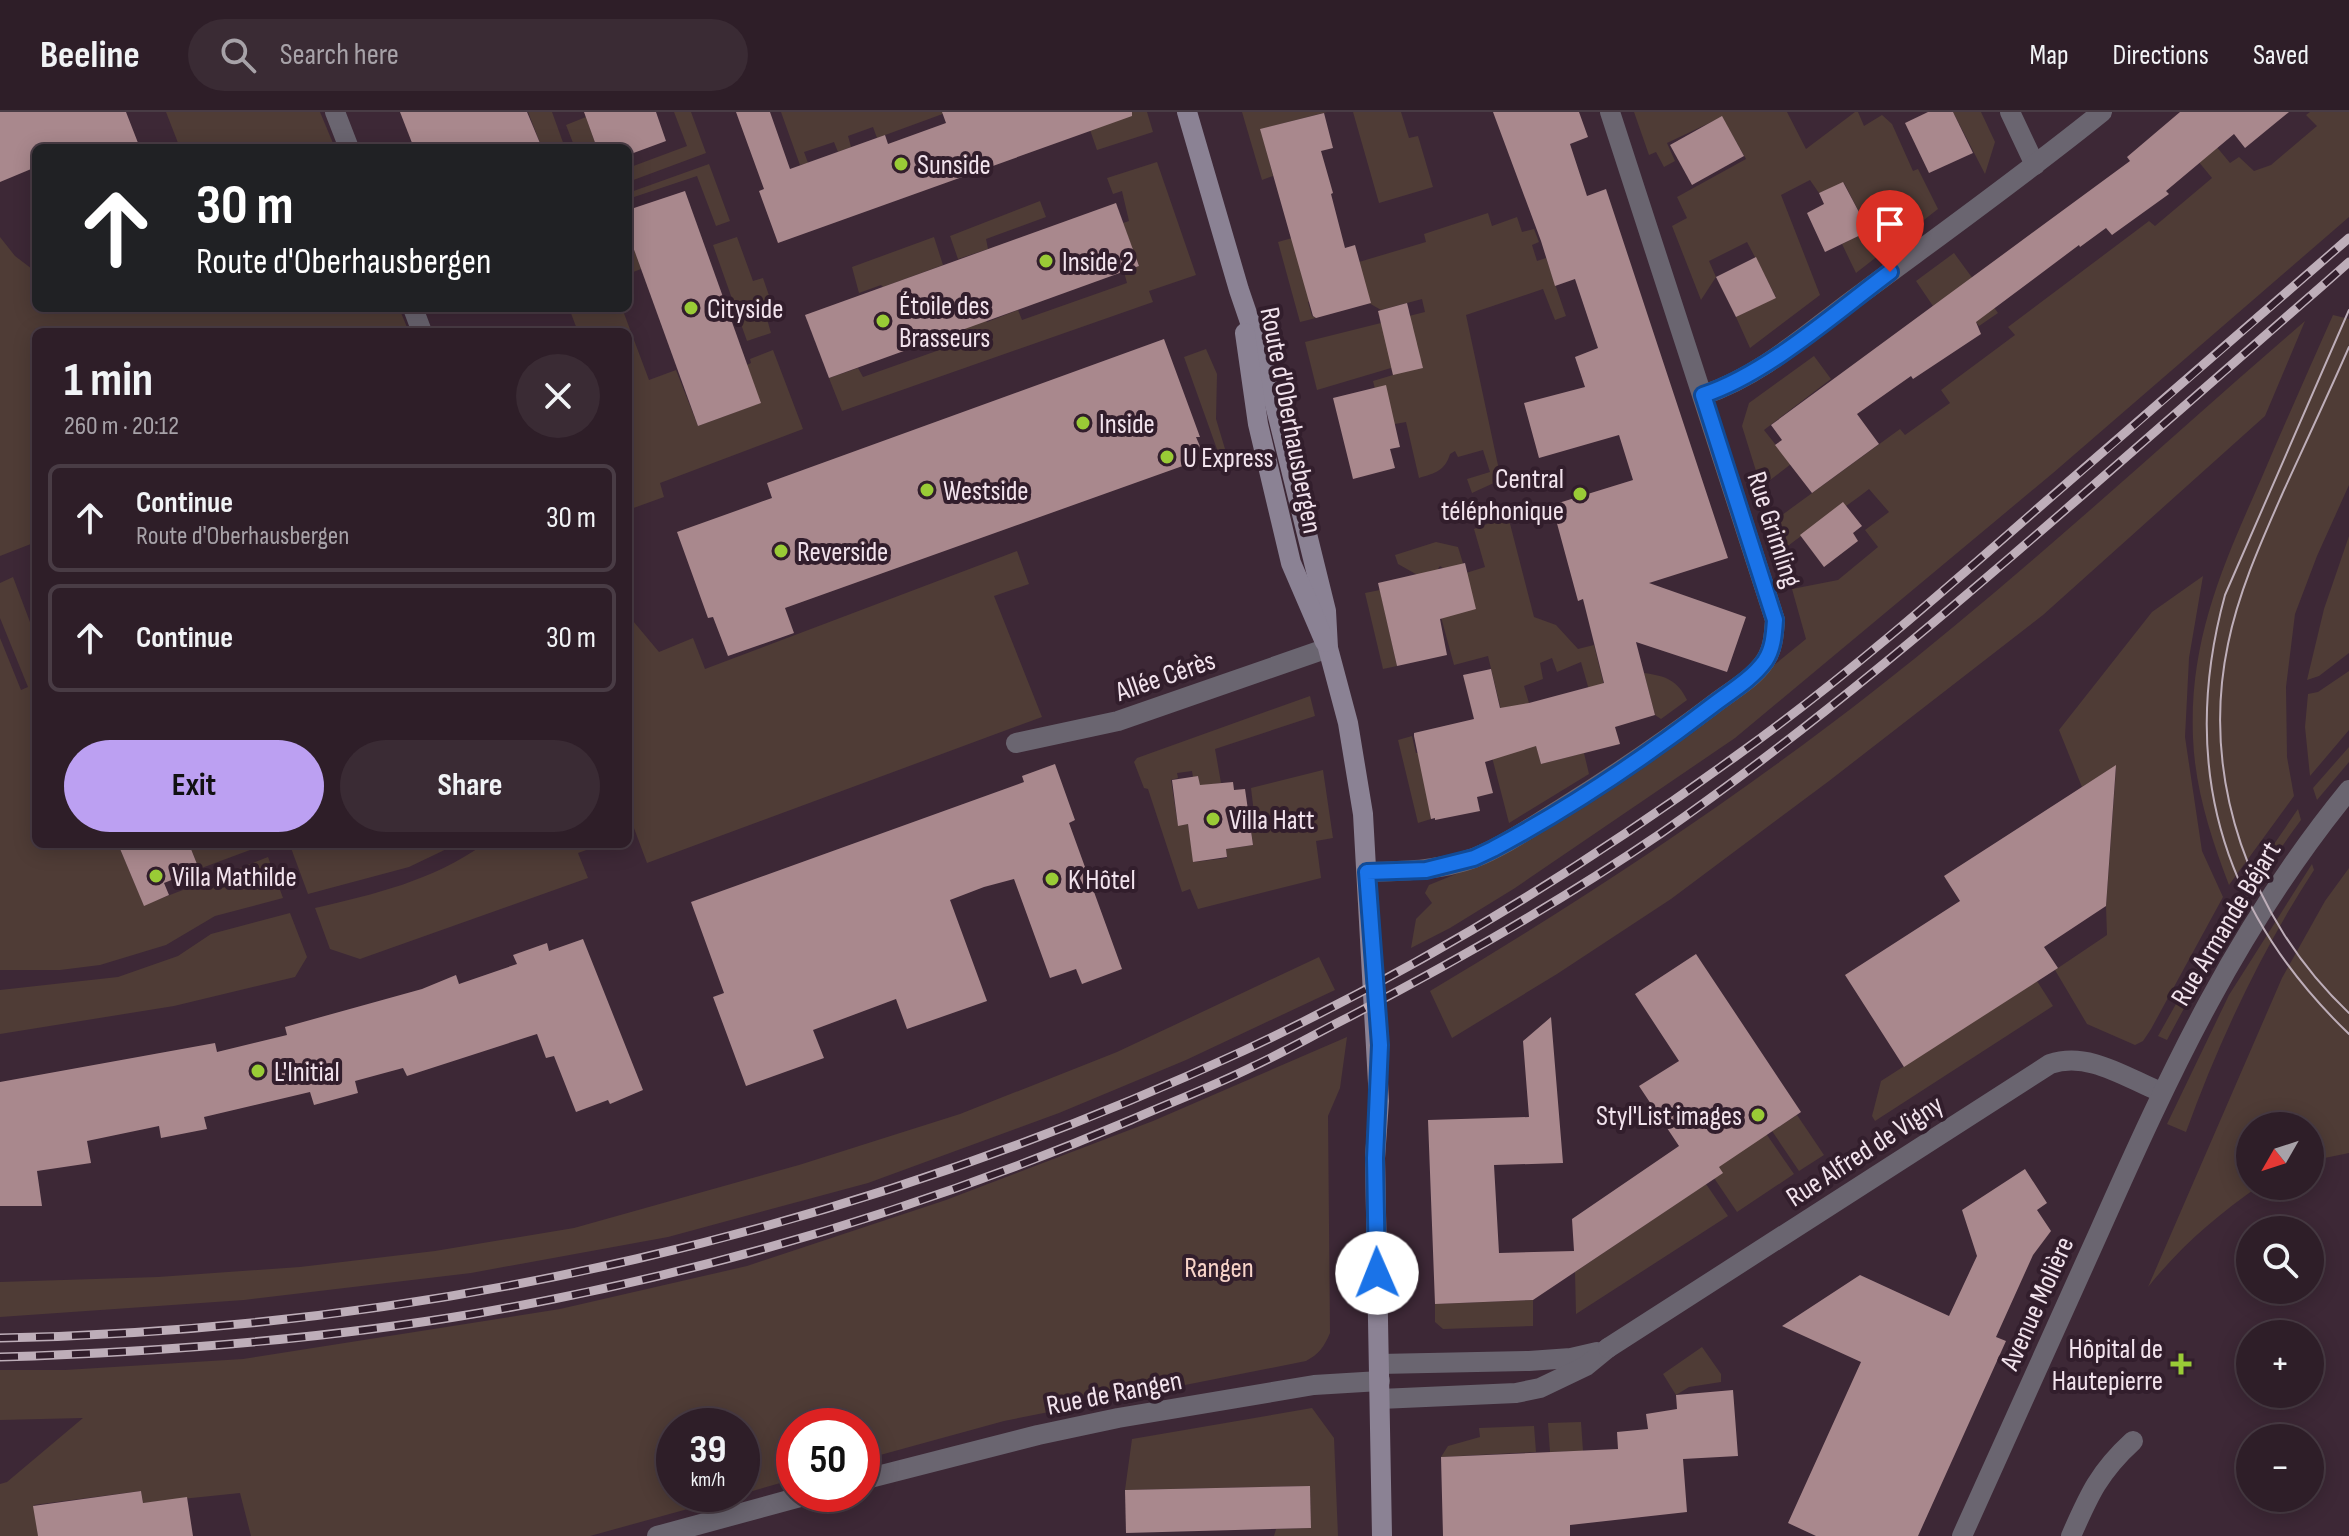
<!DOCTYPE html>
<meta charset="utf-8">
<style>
:root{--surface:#2e1e28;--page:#3a2b34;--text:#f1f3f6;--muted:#a7a2a8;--line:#493c45;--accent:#bca0f2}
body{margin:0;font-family:"Sofia Sans Condensed",sans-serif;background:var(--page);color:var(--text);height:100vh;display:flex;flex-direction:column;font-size:30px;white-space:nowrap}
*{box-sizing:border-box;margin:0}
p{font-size:26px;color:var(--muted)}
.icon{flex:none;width:44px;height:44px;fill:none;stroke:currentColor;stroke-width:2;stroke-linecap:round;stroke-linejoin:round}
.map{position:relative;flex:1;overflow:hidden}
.sheet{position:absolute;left:32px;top:216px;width:600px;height:520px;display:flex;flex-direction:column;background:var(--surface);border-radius:12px;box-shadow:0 4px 20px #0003,0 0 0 2px var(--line)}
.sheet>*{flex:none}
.hud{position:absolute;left:32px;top:32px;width:600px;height:168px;border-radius:12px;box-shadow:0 4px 20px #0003,0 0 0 2px var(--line);background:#202124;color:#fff;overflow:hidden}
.needle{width:52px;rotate:231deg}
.controls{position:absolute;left:2236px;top:1000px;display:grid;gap:16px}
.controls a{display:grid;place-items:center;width:88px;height:88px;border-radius:50%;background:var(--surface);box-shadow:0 4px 20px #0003,0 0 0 2px var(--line);font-size:40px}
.speed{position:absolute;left:656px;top:1296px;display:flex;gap:16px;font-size:40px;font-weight:700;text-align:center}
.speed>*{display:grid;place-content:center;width:104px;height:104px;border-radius:50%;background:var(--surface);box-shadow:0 4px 20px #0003,0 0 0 2px var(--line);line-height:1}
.speed small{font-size:20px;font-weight:400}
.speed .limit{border:12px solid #d22;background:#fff;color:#111}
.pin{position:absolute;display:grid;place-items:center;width:68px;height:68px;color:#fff;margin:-82px -34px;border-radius:50% 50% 50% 0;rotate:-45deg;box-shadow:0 0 8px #0007}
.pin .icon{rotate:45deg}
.me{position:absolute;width:88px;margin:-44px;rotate:359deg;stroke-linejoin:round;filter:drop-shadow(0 0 6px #0008)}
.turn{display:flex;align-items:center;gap:28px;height:168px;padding:0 32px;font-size:36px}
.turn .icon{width:104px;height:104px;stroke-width:2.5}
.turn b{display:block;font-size:56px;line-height:68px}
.round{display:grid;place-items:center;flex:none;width:84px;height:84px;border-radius:42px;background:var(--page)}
.head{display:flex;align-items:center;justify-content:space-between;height:136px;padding:0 32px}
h1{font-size:48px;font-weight:700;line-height:60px}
.cta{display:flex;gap:16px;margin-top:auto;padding:16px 32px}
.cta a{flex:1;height:92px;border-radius:48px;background:var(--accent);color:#111;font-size:32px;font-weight:700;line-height:92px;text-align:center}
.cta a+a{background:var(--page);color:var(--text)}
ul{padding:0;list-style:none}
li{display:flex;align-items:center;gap:24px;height:108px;margin:0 16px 12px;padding:0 16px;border:4px solid var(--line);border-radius:12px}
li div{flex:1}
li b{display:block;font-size:30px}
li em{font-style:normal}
header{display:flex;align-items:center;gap:48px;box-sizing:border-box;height:112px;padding:0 40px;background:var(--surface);border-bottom:2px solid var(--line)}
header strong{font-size:38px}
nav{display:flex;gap:44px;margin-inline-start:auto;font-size:28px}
.search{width:560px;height:72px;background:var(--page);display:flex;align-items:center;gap:20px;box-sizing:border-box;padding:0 28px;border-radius:44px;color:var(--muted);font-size:30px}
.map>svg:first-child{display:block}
.green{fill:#4f3c36}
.building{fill:#a9888d}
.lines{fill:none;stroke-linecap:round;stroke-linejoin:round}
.minor{stroke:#6a6570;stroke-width:20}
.tertiary{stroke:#6a6570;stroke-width:20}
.secondary{stroke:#8b8294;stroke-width:20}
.tram{stroke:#beaeb9;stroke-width:2}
.rail-casing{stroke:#beaeb9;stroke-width:9}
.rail{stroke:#321e2c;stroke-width:6;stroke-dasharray:18;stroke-linecap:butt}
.route-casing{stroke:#114b97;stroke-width:20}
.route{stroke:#1a73e8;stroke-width:14}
.poi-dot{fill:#99cb36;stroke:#321e2c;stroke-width:3}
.labels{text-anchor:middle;stroke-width:8;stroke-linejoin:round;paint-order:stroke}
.poi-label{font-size:28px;fill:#f2e3ed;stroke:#321e2c;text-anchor:start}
.street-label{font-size:28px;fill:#f2e3ed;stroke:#321e2c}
.park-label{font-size:28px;fill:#f7d3c8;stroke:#321e2c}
</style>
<header>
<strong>Beeline</strong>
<div class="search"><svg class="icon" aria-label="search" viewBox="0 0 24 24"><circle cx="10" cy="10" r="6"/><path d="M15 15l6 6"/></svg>Search here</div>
<nav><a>Map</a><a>Directions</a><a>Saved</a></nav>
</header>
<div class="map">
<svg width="2349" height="1424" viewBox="0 0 2349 1424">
<rect width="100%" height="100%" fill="#3d2836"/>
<g class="green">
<polygon points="166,0 320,0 335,36 180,36"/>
<polygon points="528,0 552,0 565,36 542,36"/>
<polygon points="674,0 691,0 706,41 628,70 628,56 687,34"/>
<polygon points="781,0 948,0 877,26 873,15 848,24 851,35 838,40 834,30 804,40 808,51 800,53"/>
<polygon points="1095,0 1147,0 1153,20 1097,38 1089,15"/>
<polygon points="1242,0 1327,0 1261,17 1273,64 1262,68"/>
<polygon points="1353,0 1401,0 1409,26 1418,24 1433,75 1379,91"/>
<polygon points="1634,0 1787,0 1806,37 1855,0 1858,0 1864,14 1882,3 1892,12 1913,59 1918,57 1938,97 1856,161 1842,132 1869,119 1844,71 1819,81 1810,68 1781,83 1820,183 1750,236 1736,205 1776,185 1747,130 1709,149 1716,165 1701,188 1672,114 1687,106 1677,85 1746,47 1722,5 1667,31 1675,49 1664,55 1656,40 1649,43"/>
<polygon points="1953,0 1981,0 1995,30 1985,62"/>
<path d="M2310,0h39v105l-296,256 -318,265 -220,150 -65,40 -39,20 5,-29 16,-16 -7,-10 4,-8 64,-26 275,-189 38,-31 -14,-50 46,-9 40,-33 -13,-17 24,-18 -20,-23c-28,23 -61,39 -88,63l-10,-29 129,-94 5,6 45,-32 -9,-13 74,-55 -7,-8 141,-106 6,5 57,-48 -28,-34 17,-16 29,35 9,-6 15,14 17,-6 46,-39 -11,-11z"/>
<polygon points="586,5 597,36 575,36 566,13"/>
<polygon points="1157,50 1196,163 1149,179 1153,190 842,299 829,266 858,256 863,265 945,236 941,224 961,219 961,216 985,207 987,210 1018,198 1022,208 1127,171 1124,160 1139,154 1123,111 1129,109 1122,79 1113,82 1107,66"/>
<polygon points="709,52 730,109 716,114 697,64 628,87 628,81"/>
<polygon points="1040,89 1046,105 986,127 988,137 958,147 950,124"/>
<path d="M1488,101l4,13 25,-9 5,15 12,-3 5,13 -7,3 5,16 9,-3 20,58 -11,4 -12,-31 -77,26 33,155 -3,12 -24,11 -5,-14 23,-7 -7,-22 -25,7 -3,-6 -5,3c-5,17 -15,19 -31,24l-13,-56 -22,4 -11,-45 20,-6 -2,-7 -74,22 -12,-48 120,-30 -3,-13 -41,11 -24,-14 2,-34 67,-20 -2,-8z"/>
<polygon points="628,121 641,157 628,162"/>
<polygon points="0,125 15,144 36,160 36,196 399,196 409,220 36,220 36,430 0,444"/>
<polygon points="737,125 753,169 763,166 776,204 767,207 771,221 747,229 713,133"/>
<polygon points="934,125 943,153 883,175 881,173 859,181 852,155"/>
<polygon points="1292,126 1312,189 1308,190 1312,204 1316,206 1300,210 1278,130"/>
<polygon points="1954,141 1998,201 1979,214 1953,180 1933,194 1916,169"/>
<polygon points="569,196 622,196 649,268 676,258 698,314 760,291 747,253 751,251 750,247 773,238 803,317 660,371 664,385 628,398 628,220 578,220"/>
<path d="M2333,203l16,4v166l-32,71 -22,58 -9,73 1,70 7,39 -65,89c-18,-47 -34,-96 -36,-147 -4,-99 30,-173 69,-261 23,-54 47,-108 71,-162z"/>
<path d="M2305,209l-40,95 -222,199 -214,166 -158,118 -114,75 -105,64 -22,-47c154,-92 303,-190 445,-301 149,-116 287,-246 430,-369z"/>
<polygon points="1206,237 1217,262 1216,307 1225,337 1218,340 1184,245"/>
<polygon points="1814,244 1831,267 1764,318 1791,352 1761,375 1742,314 1749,291"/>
<polygon points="1508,404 1534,505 1556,513 1578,537 1594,533 1606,581 1591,585 1581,550 1557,560 1552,546 1540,551 1543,567 1524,574 1529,591 1525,592 1541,652 1584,641 1589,662 1509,711 1486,622 1501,598 1488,544 1454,553 1441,505 1457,466 1440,454 1430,470 1398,452 1395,443 1436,430 1458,435 1466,461 1485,455 1474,417"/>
<polygon points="2349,424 2349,541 2319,564 2307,568 2324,497"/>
<polygon points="1017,439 1029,472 994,484 1042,605 647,751 628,700 628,503 659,540 693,526 705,557"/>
<polygon points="2203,464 2189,546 2185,625 2202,739 2223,785 2151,917 2143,929 2135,933 2087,912 2055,858 2107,823 2106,794 2116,657 2114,655 2082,675 2059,618 2152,500"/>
<polygon points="13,465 36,526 36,732 118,732 144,793 268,745 283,786 215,804 166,833 100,853 60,858 0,858 0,526 21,578 28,575 0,506 0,471"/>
<polygon points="1380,478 1397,554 1383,557 1365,481"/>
<polygon points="2349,559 2349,618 2310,664 2305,615 2308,582 2318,580"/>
<path d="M1644,561c22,3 33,7 43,27l-26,19 -6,-4z"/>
<polygon points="1310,584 1315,604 1215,637 1221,671 1200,674 1198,664 1193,665 1192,659 1177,661 1178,666 1171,668 1178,713 1188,712 1194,750 1227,746 1226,737 1253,733 1249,702 1254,701 1251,676 1323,658 1333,726 1316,729 1321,766 1198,797 1190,777 1182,780 1148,677 1144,676 1134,650 1137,646"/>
<polygon points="1412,624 1416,641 1419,641 1431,707 1418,711 1398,628"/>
<polygon points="2349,635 2349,650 2317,688 2313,676"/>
<path d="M2298,697l3,11c-51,69 -93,143 -134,220l-9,-4 69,-123z"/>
<polygon points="189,732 262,732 263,733 199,757"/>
<polygon points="302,732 457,732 409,755 308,782 291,736"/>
<path d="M484,732h119l-25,9 10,25 -228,81 -30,-10 -15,-41c60,-14 117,-27 169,-64z"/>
<path d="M2312,752l2,6c-53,81 -95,171 -128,262l-19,-8 62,-129z"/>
<path d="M2349,756v285l-39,8v-35h-60v60h9c-44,31 -77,59 -111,101l134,-309 43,-77z"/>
<polygon points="290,801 307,845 295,865 174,894 0,922 0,878 118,865 178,844 211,822"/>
<polygon points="1319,845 1335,878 1186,948 1059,1001 868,1071 668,1125 471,1161 244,1188 0,1205 0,1170 158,1165 300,1155 435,1139 574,1116 799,1053 960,1002 1117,940"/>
<polygon points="2037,869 2053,894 1875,1009 1872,1004 1881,969"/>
<path d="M1347,925l-7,51 -12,28 2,217c-6,14 -11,21 -24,28l-302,60 -142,39v-34h-68v53l-52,15v-68h-68v68h68l-152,42h-339l-11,-43 -97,10 -2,-12 -107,14 4,31h-38v-52l7,-2 76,-64 -83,2v-50h65l178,-11 317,-50 187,-43 199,-66 207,-79z"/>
<polygon points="1797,1003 1824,1043 1799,1059 1772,1019"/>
<polygon points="1697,1022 1767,1023 1794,1062 1737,1100 1714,1066"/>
<polygon points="1706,1072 1728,1104 1576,1202 1575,1160"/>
<polygon points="1533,1188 1533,1214 1443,1217 1435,1210 1435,1192"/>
<polygon points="1702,1235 1721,1262 1721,1270 1689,1275 1676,1283 1663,1262"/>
<polygon points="1312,1296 1334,1326 1338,1424 1274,1424 1276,1417 1311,1416 1310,1374 1125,1378 1132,1327"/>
<polygon points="1581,1310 1583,1339 1550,1340 1548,1311"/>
<polygon points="1534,1314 1536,1340 1441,1345 1448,1334 1480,1325 1479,1316"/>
</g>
<g class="building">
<polygon points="0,0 126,0 140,36 36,36 36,55 0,70"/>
<polygon points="400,0 527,0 542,36 414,36"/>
<polygon points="584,0 656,0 666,29 628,43 628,36 597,36"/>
<polygon points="736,0 770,0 790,57 885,23 888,32 946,11 942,0 1132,0 1132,4 778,131 759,79 764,77"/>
<polygon points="1493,0 1579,0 1588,25 1570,32 1587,84 1606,77 1728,446 1649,471 1746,505 1727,560 1636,530 1655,603 1615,615 1620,632 1541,652 1536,634 1485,650 1493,681 1477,685 1480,699 1435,708 1435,706 1431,707 1414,624 1414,621 1474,607 1463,563 1491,557 1500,596 1529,591 1604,571 1583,487 1578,489 1552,393 1633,368 1619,323 1539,346 1524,291 1585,275 1575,245 1598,236 1575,167 1555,174 1541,129"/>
<polygon points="1928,0 1953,0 1973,41 1929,61 1905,11"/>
<polygon points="2180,0 2289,0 2245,36 2234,22 2166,79 2169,82 2112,123 2106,116 2080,135 2079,133 1976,210 1981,222 1913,267 1911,264 1857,302 1879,332 1812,381 1775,333 1782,328 1771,313 2130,49 2127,45"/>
<polygon points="1324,1 1333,36 1321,39 1333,81 1331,82 1345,136 1355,133 1371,191 1316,206 1313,204 1260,17"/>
<polygon points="1722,4 1744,44 1692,73 1670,33"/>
<polygon points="1843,70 1869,119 1825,140 1807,101 1824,92 1819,81"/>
<polygon points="685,79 761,291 698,314 628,121 628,98"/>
<polygon points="1116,91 1139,154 829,266 805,203"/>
<polygon points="1756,145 1776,186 1736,205 1716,165"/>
<polygon points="1407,191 1423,256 1393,263 1378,199"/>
<polygon points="1164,227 1200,325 1196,325 1205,346 785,496 794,521 728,544 713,505 708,506 677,420 772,386 767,371"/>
<polygon points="1386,273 1400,335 1390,337 1395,356 1353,367 1333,286"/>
<polygon points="1843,390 1862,414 1853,421 1858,429 1824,455 1800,423"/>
<polygon points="1465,451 1476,497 1440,507 1447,543 1397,554 1378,471"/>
<polygon points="1055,652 1075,708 1069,711 1122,857 1082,872 1076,857 1050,866 1014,767 984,775 950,788 987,889 907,917 896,887 813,918 824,946 746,974 713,885 724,881 691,790 1024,670 1022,664"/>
<polygon points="2116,653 2106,794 2044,835 2058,856 1904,955 1845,863 1960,789 1944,764"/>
<polygon points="1198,664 1200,673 1233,670 1234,678 1245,677 1253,733 1226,737 1227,745 1193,750 1188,712 1178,714 1172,668"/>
<polygon points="118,732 189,732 199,757 164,771 169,783 144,794"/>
<polygon points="583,827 643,978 610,992 608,988 576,1000 554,944 546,946 537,922 407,964 403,956 355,969 358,981 314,993 310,980 204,1005 207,1017 161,1026 159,1014 87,1029 91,1051 37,1059 42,1094 0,1094 0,970 215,931 217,940 287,923 285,915 422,877 456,863 459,872 517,852 513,843 547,831 549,839"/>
<polygon points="1696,842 1801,1000 1719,1055 1723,1061 1533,1188 1435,1192 1428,1008 1529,1005 1523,929 1551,905 1563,1051 1494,1053 1499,1141 1574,1139 1572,1107 1679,1034 1639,974 1679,949 1635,882"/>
<polygon points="2025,1057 2047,1091 2037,1098 2051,1119 2033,1143 1996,1225 2006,1229 1918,1424 1816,1424 1788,1411 1861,1250 1782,1214 1860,1163 1949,1204 1977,1144 1962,1098"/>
<polygon points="1733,1278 1738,1344 1683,1347 1687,1400 1570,1413 1570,1424 1443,1424 1441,1345 1618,1337 1617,1320 1648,1317 1646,1302 1677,1297 1676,1283"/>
<polygon points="1310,1374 1311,1416 1126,1421 1125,1378"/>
<polygon points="141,1379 143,1391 187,1385 193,1424 38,1424 33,1394"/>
</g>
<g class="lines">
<g class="minor">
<polyline points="335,0 349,36"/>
<polyline points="2010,0 2035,53"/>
<polyline points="413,196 422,220"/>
<path d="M1703,283c59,-19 109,-66 159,-102 81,-60 162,-118 240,-181"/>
<polyline points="1016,631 1118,609 1328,536"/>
<path d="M1367,760c37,-1 71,-1 107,-14 30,-12 57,-31 85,-48 53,-33 105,-68 155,-106 17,-13 39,-25 51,-43 8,-12 9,-26 10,-41l-165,-508"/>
<polyline points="1379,1252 1529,1249 1571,1246 1597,1240"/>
<polyline points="1380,1287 1516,1281 1540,1276 1586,1254 1608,1236"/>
<polyline points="862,1368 1038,1323 1118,1306 1314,1273 1380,1269"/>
<polyline points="657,1424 811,1382"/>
<path d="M2071,1424c18,-41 28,-64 62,-95"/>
</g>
<g class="tertiary">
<path d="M1608,1236l442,-284c39,-13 76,14 111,28"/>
<path d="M1962,1424c46,-101 91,-203 137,-304 71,-160 138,-305 250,-442"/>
</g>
<g class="secondary">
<polyline points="1187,0 1239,178 1267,260 1326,499 1328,536 1348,611 1363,702 1379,989 1375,1046 1382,1424"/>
<polyline points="1245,221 1258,312 1291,451 1325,530"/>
</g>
<g class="tram">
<path d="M2349,198l-124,285c-47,172 -3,317 124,439"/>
<path d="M2349,235c-21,48 -43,95 -65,143 -22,50 -45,100 -56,154 -28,134 22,276 121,369"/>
</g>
<defs>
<g id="rail">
<path d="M0,1226c428,-8 854,-107 1243,-287 173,-81 338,-182 493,-295 105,-75 203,-161 300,-246 105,-90 209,-181 313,-272"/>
<path d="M0,1245c161,-5 320,-17 479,-44 224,-39 443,-104 652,-193 41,-18 83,-34 123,-54 32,-15 63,-33 95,-49 107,-56 211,-115 311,-183 150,-104 289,-223 427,-343 87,-76 175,-152 262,-229"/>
</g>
</defs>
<use href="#rail" class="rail-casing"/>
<use href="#rail" class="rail"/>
</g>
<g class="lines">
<defs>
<path id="route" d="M1377,1161l-2,-115 5,-113 -13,-173 59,-2 48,-12 19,-9c77,-41 151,-91 220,-144 17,-13 39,-26 52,-44 8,-12 9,-26 10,-41l-72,-225c64,-21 132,-82 187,-123"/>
</defs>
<use href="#route" class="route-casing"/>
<use href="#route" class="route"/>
</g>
<g class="poi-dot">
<circle cx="901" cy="52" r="8"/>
<circle cx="1046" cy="149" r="8"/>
<circle cx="691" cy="196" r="8"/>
<circle cx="883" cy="209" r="8"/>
<circle cx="1083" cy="311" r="8"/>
<circle cx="1167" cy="345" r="8"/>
<circle cx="927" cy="378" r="8"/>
<circle cx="1580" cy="382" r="8"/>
<circle cx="781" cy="439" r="8"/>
<circle cx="1213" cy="707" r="8"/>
<circle cx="156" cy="764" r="8"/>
<circle cx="1052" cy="767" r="8"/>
<circle cx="258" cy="959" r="8"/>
<circle cx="1758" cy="1003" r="8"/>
<path d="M2177 1240h8v8h8v8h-8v8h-8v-8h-8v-8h8z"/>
</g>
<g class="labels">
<g class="poi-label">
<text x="917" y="62">Sunside</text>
<text x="1062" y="159">Inside 2</text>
<text x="899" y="203">Étoile des<tspan x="899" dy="32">Brasseurs</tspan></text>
<text x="707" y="206">Cityside</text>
<text x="1099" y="321">Inside</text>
<text x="1183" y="355">U Express</text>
<text x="1564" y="376" text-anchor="end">Central<tspan x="1564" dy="32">téléphonique</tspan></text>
<text x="943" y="388">Westside</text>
<text x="797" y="449">Reverside</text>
<text x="1229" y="717">Villa Hatt</text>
<text x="172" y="774">Villa Mathilde</text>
<text x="1068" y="777">K Hôtel</text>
<text x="274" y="969">L'Initial</text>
<text x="1742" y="1013" text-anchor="end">Styl'List images</text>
<text x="2163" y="1246" text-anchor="end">Hôpital de<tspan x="2163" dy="32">Hautepierre</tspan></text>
</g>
<g class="street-label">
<text transform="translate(1292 308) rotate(79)" y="10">Route d'Oberhausbergen</text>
<text transform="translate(1775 417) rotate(72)" y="10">Rue Grimling</text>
<text transform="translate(1165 563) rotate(-19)" y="10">Allée Cérès</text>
<text transform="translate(2225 811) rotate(-59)" y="10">Rue Armande Béjart</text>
<text transform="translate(1864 1038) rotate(-33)" y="10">Rue Alfred de Vigny</text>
<text transform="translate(2036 1191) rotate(-66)" y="10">Avenue Molière</text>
<text transform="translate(1114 1280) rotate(-11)" y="10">Rue de Rangen</text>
</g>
<g class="park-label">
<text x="1219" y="1165">Rangen</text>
</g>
</g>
</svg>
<div class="controls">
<a><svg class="needle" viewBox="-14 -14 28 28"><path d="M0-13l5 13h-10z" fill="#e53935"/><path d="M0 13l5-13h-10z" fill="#a7a2a8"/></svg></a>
<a><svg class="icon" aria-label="search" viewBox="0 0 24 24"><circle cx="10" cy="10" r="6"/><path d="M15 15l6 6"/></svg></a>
<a>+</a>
<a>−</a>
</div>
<div class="speed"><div>39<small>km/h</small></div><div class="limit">50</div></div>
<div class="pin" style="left:1890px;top:160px;background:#d93025"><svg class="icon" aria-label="arrive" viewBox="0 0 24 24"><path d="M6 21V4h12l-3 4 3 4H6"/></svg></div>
<svg class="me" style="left:1377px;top:1161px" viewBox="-20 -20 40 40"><circle r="19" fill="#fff"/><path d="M0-13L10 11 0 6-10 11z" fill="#1a73e8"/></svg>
<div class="hud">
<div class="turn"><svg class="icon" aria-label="ahead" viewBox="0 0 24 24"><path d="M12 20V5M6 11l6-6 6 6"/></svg><div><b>30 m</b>Route d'Oberhausbergen</div></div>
</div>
<section class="sheet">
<div class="head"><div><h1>1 min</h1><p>260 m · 20:12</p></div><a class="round"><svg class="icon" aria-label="close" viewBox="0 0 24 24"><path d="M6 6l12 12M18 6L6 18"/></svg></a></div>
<ul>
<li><svg class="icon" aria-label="ahead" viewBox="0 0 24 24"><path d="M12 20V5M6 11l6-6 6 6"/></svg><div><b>Continue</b><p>Route d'Oberhausbergen</p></div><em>30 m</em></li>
<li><svg class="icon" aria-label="ahead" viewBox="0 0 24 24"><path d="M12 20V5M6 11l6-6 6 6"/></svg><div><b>Continue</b></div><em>30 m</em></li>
</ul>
<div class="cta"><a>Exit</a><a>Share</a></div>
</section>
</div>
